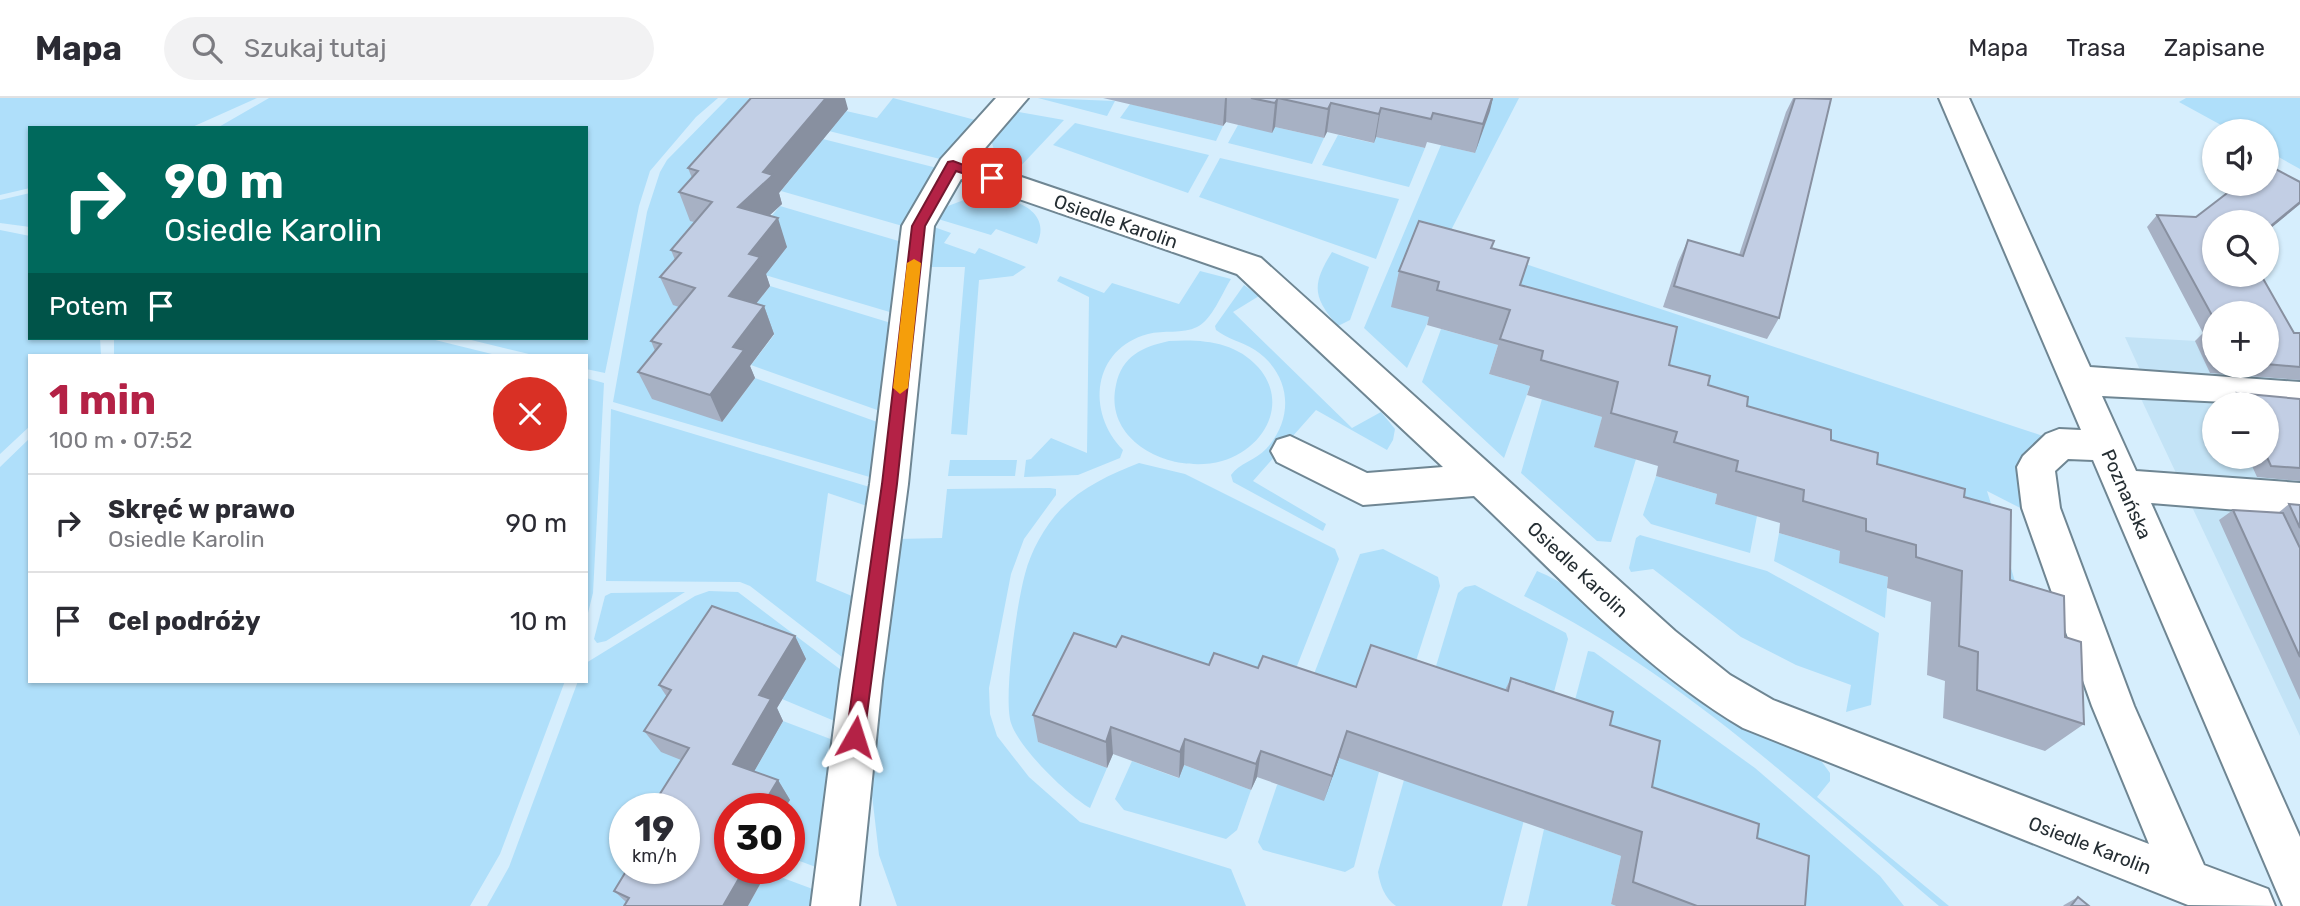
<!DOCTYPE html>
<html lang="pl">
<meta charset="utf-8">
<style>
:root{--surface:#fff;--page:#f2f2f3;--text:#2b2b33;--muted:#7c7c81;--line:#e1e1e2;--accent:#b42246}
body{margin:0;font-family:Rubik,sans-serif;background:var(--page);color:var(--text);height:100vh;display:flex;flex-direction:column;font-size:26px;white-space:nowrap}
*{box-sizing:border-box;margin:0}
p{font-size:23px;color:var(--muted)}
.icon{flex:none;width:38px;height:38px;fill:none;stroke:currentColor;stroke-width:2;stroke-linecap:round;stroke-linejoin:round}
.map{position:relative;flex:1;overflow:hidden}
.sheet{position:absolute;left:28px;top:256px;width:560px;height:329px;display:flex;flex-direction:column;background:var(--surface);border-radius:0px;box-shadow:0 2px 5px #0004}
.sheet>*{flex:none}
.top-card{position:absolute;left:28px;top:28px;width:560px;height:214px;border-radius:0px;box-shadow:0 2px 5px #0004;background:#00695c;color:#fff;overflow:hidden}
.fabs{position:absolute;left:2202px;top:21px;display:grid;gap:14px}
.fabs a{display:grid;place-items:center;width:77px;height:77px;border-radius:50%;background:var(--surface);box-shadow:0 2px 5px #0004;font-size:35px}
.speed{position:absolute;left:609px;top:695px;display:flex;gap:14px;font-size:35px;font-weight:700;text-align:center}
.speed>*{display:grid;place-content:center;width:91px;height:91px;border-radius:50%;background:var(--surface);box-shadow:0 2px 5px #0004;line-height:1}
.speed small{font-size:18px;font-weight:400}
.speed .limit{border:10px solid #d22;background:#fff;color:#111}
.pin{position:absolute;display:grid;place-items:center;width:60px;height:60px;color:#fff;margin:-30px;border-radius:14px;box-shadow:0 4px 10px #0006}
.me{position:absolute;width:77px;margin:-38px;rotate:6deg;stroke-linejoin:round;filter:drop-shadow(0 0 5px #0008)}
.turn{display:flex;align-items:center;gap:24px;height:147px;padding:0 21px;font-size:32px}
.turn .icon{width:91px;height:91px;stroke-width:2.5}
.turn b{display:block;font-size:49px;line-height:60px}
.then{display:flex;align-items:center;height:66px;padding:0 21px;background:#0003;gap:14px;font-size:26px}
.round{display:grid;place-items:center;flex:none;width:74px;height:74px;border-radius:37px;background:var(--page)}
.overview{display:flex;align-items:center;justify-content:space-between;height:119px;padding:0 21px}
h1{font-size:42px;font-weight:700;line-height:52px;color:var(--accent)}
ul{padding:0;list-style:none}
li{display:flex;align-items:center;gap:21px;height:98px;padding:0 21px;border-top:2px solid var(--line)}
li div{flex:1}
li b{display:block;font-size:26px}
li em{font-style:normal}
header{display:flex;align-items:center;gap:42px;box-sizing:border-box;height:98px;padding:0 35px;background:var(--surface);border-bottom:2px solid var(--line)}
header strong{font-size:33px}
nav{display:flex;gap:38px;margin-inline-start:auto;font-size:24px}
.search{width:490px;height:63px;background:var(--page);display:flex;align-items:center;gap:18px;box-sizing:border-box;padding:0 24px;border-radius:38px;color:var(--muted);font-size:26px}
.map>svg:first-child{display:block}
.built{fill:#c3e3f6;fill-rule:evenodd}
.green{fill:#afdffa}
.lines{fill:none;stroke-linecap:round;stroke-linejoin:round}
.minor-casing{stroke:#6f8693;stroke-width:4}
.minor{fill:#fff;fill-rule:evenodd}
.wall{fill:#a7b1c4;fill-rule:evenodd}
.shaded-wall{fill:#8890a0}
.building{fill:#c2cee4;stroke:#8890a0;stroke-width:2}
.route{fill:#b42246;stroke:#75162e;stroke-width:2}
.slow{fill:#f59e0b}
.labels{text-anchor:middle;stroke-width:7;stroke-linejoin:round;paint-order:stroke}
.street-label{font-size:19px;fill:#252e33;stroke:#fff}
</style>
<header>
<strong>Mapa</strong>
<div class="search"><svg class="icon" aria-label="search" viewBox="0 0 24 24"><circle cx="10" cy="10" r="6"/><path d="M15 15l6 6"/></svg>Szukaj tutaj</div>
<nav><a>Mapa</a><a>Trasa</a><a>Zapisane</a></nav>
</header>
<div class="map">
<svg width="2300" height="808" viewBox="0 0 2300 808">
<rect width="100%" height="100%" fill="#d6eefd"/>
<path class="built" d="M2125,239l89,5v24h52l34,-20v390l-173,-367 13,1zM2214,306h52v53h-52z"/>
<g class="green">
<polygon points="0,0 257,0 190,30 30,30 30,90 0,97"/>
<polygon points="269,0 718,0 696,19 650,73 639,108 605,275 586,271 586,257 533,257 463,240 586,240 586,30 217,30"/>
<polygon points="728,0 785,0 722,133 706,218 722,324 755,280 880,325 873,380 613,304 647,114 660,74 667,62"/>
<polygon points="893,0 979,23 944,62 829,33 846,13 877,20"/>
<polygon points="1038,0 1115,3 1107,18"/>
<polygon points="1433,0 1519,0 1447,140 2043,338 2016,371 2034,417 1987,393 2023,509 2081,543 2097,589 2029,569 1727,333 1430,219 1407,270 1364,230 1441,47 1475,55"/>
<polygon points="2186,0 2300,0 2300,71 2266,52 2266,33 2232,33 2179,4"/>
<polygon points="1130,6 1223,28 1216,43 1120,20"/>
<polygon points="1013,13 1064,22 1018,71 996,58 991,42"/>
<polygon points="1075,25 1209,57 1188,95 1053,47"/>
<polygon points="1238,27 1272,34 1275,29 1324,40 1312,66 1228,45"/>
<polygon points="1338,37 1373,45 1376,39 1425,50 1409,89 1322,67"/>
<polygon points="823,41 937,70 924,87 906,129 781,93"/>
<polygon points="1220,60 1399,101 1376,161 1199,99"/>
<polygon points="30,95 30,129 0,125 0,102"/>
<path d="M977,97c28,0 77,12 60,49l-41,-15 -5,6 -53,-16 10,-13z"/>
<polygon points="780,108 902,144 893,215 765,177 754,139"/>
<polygon points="934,129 951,135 944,145 975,156 979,150 1026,169 1013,178 979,182 967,337 951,336 965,169 928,169"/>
<polygon points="0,132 30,138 30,240 100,240 101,257 30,257 30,328 0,356"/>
<path d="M1332,154l37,15 -19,53 -12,6c-26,-29 -26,-42 -6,-74z"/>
<path d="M1200,173l31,8c-9,14 -19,41 -34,48 -14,7 -34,3 -49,7 -56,15 -62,78 -25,116l-3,8 -42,17 -54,2 2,-17 5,-1 20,-21 36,15 2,-156 -32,-16 3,-5 44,17 8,-10 67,21z"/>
<path d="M1244,187l15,11 -26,16 119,116 29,-16 14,17 -2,11 -6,10 -71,-40 -63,71 73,43 -3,7 -90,-49 -2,-7c8,-12 25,-15 35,-26 29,-31 25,-75 -11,-99 -12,-8 -28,-11 -39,-20l-1,-4z"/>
<polygon points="770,188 891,225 880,313 751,267 774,237 740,226"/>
<polygon points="1441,231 1498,247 1489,276 1530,288 1504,360 1422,284"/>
<polygon points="114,240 427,240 496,257 114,257"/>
<path d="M1169,243c31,-2 66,0 89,26 32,36 6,82 -36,94 -49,14 -119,-18 -106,-76 6,-29 26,-38 53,-44z"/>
<polygon points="586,280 604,285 593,495 586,523"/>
<polygon points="1542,301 1602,319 1595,349 1636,361 1611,444 1597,443 1521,375"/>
<polygon points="611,311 873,390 870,409 828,395 816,483 859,501 851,566 750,488 740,484 606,483"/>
<polygon points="30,340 30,583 565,583 500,756 470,808 0,808 0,369"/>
<polygon points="950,362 1017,362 1015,378 948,378"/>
<path d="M1139,365l46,11 150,75 4,10 -53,135 -248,48 69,26 -17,40c-23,-13 -71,-60 -79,-85 -8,-26 6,-120 14,-149 6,-23 19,-47 36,-65 21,-22 50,-35 78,-46z"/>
<polygon points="1656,378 1717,396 1715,406 1757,418 1750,455 1651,426 1643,417"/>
<polygon points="1050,390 1056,391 1056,397 1024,441 1011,476 989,590 990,616 997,638 1029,679 1080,724 1231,771 1246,808 897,808 879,757 872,697 897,441 942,440 947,391"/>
<polygon points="1779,435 1840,453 1840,465 1888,479 1885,520 1774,463"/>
<polygon points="1640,437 1767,473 1879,535 1871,607 1846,614 1851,587 1796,567 1741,539 1653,471 1631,474 1629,470 1636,440"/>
<polygon points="1383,451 1438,479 1440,488 1407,591 1348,617 1304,602 1360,456"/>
<path d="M1537,473c56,22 92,78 139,114 45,35 97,50 146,77l8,11v8l-13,16 132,109h-10c-131,-111 -260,-233 -415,-310z"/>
<polygon points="1475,487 1566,535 1568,541 1546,624 1427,598 1458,495 1465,489"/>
<polygon points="709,493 738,494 849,578 844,627 782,601 806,561 704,671 680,710 625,710 625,770 657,770 634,808 487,808 509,769 578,583 586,583 586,565 695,498"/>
<polygon points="685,494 606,543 597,545 594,541 605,498 611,495"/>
<polygon points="1588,553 1594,554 1755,670 1880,778 1904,808 1778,808 1567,632"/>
<polygon points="783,623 841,645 821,771 789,759 789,710 747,686"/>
<polygon points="1339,659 1379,674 1354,769 1345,774 1263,752 1258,744 1277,687"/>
<polygon points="1132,663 1178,680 1184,667 1251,692 1237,732 1226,741 1124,712 1115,701"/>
<path d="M1404,682l123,28 -25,98h-106c-11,-7 -16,-21 -18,-34z"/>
<polygon points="1544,731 1621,758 1611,806 1616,808 1527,808"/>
<polygon points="767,774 818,793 815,808 748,808"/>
</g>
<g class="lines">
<defs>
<path id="minor" d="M996,0h32l-54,63 287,97 414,373 55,44 43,25 376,144 -57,-138 -70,-198 -5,-41 6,-11 23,-22 13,-5 22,1 -142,-332h30l121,269 210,15v28l-34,-2v-4l-164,-8 34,75 164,12v32l-149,-12 149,334v69h-17l-190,-446 -25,-1 -13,12 5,37 74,198 70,159 64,24 7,17 -87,-1 -445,-177c-102,-60 -184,-152 -269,-232l-111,9 -86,-43 -6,-11 6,-11 13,-4 77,37 76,-6 -206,-193 -276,-95 -27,47 -26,258 -26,197 -23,225h-48l29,-225 30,-197 32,-258 39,-67z"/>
</defs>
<use href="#minor" class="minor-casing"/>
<use href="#minor" class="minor"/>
</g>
<g class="wall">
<polygon points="1103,0 1493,0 1475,55 1427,44 1425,50 1376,39 1374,45 1327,34 1324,40 1275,29 1272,35 1226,24 1223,28"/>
<polygon points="1793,0 1828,0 1779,220 1767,241 1663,209 1678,164 1688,142 1739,157 1786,14"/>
<polygon points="848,11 779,95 782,106 769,118 787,149 766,176 770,188 756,206 764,208 774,236 750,268 755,280 722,324 652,301 638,274 655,253 651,243 679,209 673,207 660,179 675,162 671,152 694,124 690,123 679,94 692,80 688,70"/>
<path d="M2300,106l-34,28v-10h-52l80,111h6v47l-90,-7 -15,-32 8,-8 -56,-106 10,-12 39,2zM2214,215h52v53h-52z"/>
<polygon points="1492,151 1520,187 1669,267 1747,308 1831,342 1877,366 1964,399 2010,482 2065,539 2084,626 2045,653 1943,620 1945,583 1927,577 1931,504 1887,490 1888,479 1839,465 1840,453 1779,435 1780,425 1715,406 1717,396 1656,378 1658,368 1594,349 1602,319 1527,297 1530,288 1489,276 1498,247 1427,227 1429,219 1391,209 1399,173"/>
<polygon points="2237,295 2300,301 2300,383 2257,379 2248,359 2266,359 2266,306 2225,306"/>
<polygon points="2289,406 2300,407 2300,602 2219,422 2233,412 2278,415"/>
<polygon points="795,538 806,561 777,610 783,623 754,673 778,682 790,702 730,770 764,770 767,774 626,804 614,793 684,770 681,662 661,654 644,633 667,599 659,587"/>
<polygon points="1116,549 1209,567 1258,570 1356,589 1505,592 1511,580 1610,627 1652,689 1757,740 1805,808 1616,808 1611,806 1621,758 1339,660 1324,703 1257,679 1251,692 1184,667 1179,680 1113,656 1107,670 1038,644 1033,617"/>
<polygon points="2078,799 2089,808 2063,808 2064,807"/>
</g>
<g class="shaded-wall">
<polygon points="826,0 845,0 848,11 779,95 782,106 748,137 738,109 763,74"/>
<polygon points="1225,0 1227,0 1226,24 1223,28"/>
<polygon points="1278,0 1275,29 1272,35 1275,5"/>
<polygon points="1492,0 1493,0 1490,13 1475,55 1483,26"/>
<polygon points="1331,5 1327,34 1324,40 1328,11"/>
<polygon points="1381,10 1376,39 1374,45 1379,16"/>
<polygon points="2300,104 2300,106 2266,134 2266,132"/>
<polygon points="778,120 787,149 766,176 770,188 740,226 729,198 749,156"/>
<polygon points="764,208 774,236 750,268 755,280 722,324 710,297 733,249"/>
<polygon points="795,538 806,561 777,610 783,623 747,686 733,666 759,597"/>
<polygon points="1111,629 1113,656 1107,670 1106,644"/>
<polygon points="1347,633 1339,660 1324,703 1332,678"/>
<polygon points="1185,641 1184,667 1179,680 1180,654"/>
<polygon points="1261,653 1257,679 1251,692 1256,666"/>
<polygon points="778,682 790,702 785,710 761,710"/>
<polygon points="745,770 764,770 767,774 748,808 723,808"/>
</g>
<g class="building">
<polygon points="751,0 826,0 763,74 773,77 738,109 778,120 749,156 760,159 729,198 764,208 733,249 744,252 710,297 638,274 661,246 651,243 695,190 660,179 681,155 671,152 712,104 679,94 698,73 688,70"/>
<polygon points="1251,0 1492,0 1483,26 1433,15 1431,21 1381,10 1379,16 1331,5 1328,11 1278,0 1275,5"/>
<polygon points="1795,0 1831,1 1779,220 1674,188 1688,142 1743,158"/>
<polygon points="2266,66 2300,84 2300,104 2266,132 2266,124 2214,124 2214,177 2261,177 2294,235 2300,235 2300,269 2266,266 2266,215 2214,215 2214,221 2157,117 2196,119 2239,86 2266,86"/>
<polygon points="1419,123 1494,143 1491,150 1529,160 1520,187 1677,229 1669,267 1710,278 1708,287 1748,299 1747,308 1831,332 1831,342 1878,355 1877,366 1965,391 1964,399 2011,412 2010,482 2064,498 2065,539 2081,544 2084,626 1977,592 1978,554 1959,548 1962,473 1916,459 1916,447 1866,433 1866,421 1803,403 1804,392 1736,373 1738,363 1674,344 1677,334 1611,315 1618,284 1541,262 1543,253 1500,241 1510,212 1437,192 1439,184 1399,173"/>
<polygon points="2207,231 2214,231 2214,244"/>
<polygon points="2237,295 2300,301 2300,370 2271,368 2266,357 2266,306 2243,306"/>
<polygon points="2289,406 2300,407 2300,430"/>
<polygon points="2233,412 2283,415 2300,450 2300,559"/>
<polygon points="712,508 795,538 759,597 771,601 733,666 778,682 761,710 730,710 730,770 745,770 723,808 624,808 629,800 614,793 628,770 684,770 684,710 651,710 689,650 644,633 671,592 659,587"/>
<polygon points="1074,535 1116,549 1122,538 1209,567 1214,555 1258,570 1263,558 1356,589 1371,547 1508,593 1511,580 1613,614 1610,627 1660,643 1652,689 1759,726 1757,740 1809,758 1805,808 1697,808 1633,784 1642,734 1347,633 1332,678 1261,653 1256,666 1185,641 1180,654 1111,629 1106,644 1033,617"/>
<polygon points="2078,799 2089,808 2071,808"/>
</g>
<polygon class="route" points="953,63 998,80 992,85 956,73 925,128 897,386 864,639 862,645 855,648 849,645 846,639 882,386 912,128 948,64"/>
<polygon class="slow" points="914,161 921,165 908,290 900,296 893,290 907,165"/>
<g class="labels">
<g class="street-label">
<text transform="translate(1116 123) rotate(19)" y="7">Osiedle Karolin</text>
<text transform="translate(2127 396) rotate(66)" y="7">Poznańska</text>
<text transform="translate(1578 471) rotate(43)" y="7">Osiedle Karolin</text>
<text transform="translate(2090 747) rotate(21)" y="7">Osiedle Karolin</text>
</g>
</g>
</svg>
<div class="fabs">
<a><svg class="icon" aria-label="sound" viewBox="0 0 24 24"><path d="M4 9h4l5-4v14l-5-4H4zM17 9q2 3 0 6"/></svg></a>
<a><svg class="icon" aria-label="search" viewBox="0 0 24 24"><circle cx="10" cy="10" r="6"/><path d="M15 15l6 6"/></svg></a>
<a>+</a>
<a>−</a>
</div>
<div class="speed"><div>19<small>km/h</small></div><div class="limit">30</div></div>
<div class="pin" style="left:992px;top:80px;background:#d93025"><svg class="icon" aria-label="arrive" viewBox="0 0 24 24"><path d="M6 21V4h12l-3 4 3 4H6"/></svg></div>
<svg class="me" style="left:855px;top:639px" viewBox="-20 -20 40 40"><path d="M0-17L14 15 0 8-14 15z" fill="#b42246" stroke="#fff" stroke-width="4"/></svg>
<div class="top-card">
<div class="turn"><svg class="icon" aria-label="right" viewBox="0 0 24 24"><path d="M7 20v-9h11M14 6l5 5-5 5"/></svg><div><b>90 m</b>Osiedle Karolin</div></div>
<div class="then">Potem<svg class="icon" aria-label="arrive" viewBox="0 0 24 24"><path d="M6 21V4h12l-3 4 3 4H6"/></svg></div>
</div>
<section class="sheet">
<div class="overview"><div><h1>1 min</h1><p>100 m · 07:52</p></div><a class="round" style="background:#d93025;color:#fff"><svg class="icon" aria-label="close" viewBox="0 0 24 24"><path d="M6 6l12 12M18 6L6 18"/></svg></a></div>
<ul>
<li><svg class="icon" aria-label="right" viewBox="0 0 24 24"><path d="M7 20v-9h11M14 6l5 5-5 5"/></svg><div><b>Skręć w prawo</b><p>Osiedle Karolin</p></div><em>90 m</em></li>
<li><svg class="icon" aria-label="arrive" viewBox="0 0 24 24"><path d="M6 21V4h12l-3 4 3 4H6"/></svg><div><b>Cel podróży</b></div><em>10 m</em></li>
</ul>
</section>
</div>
